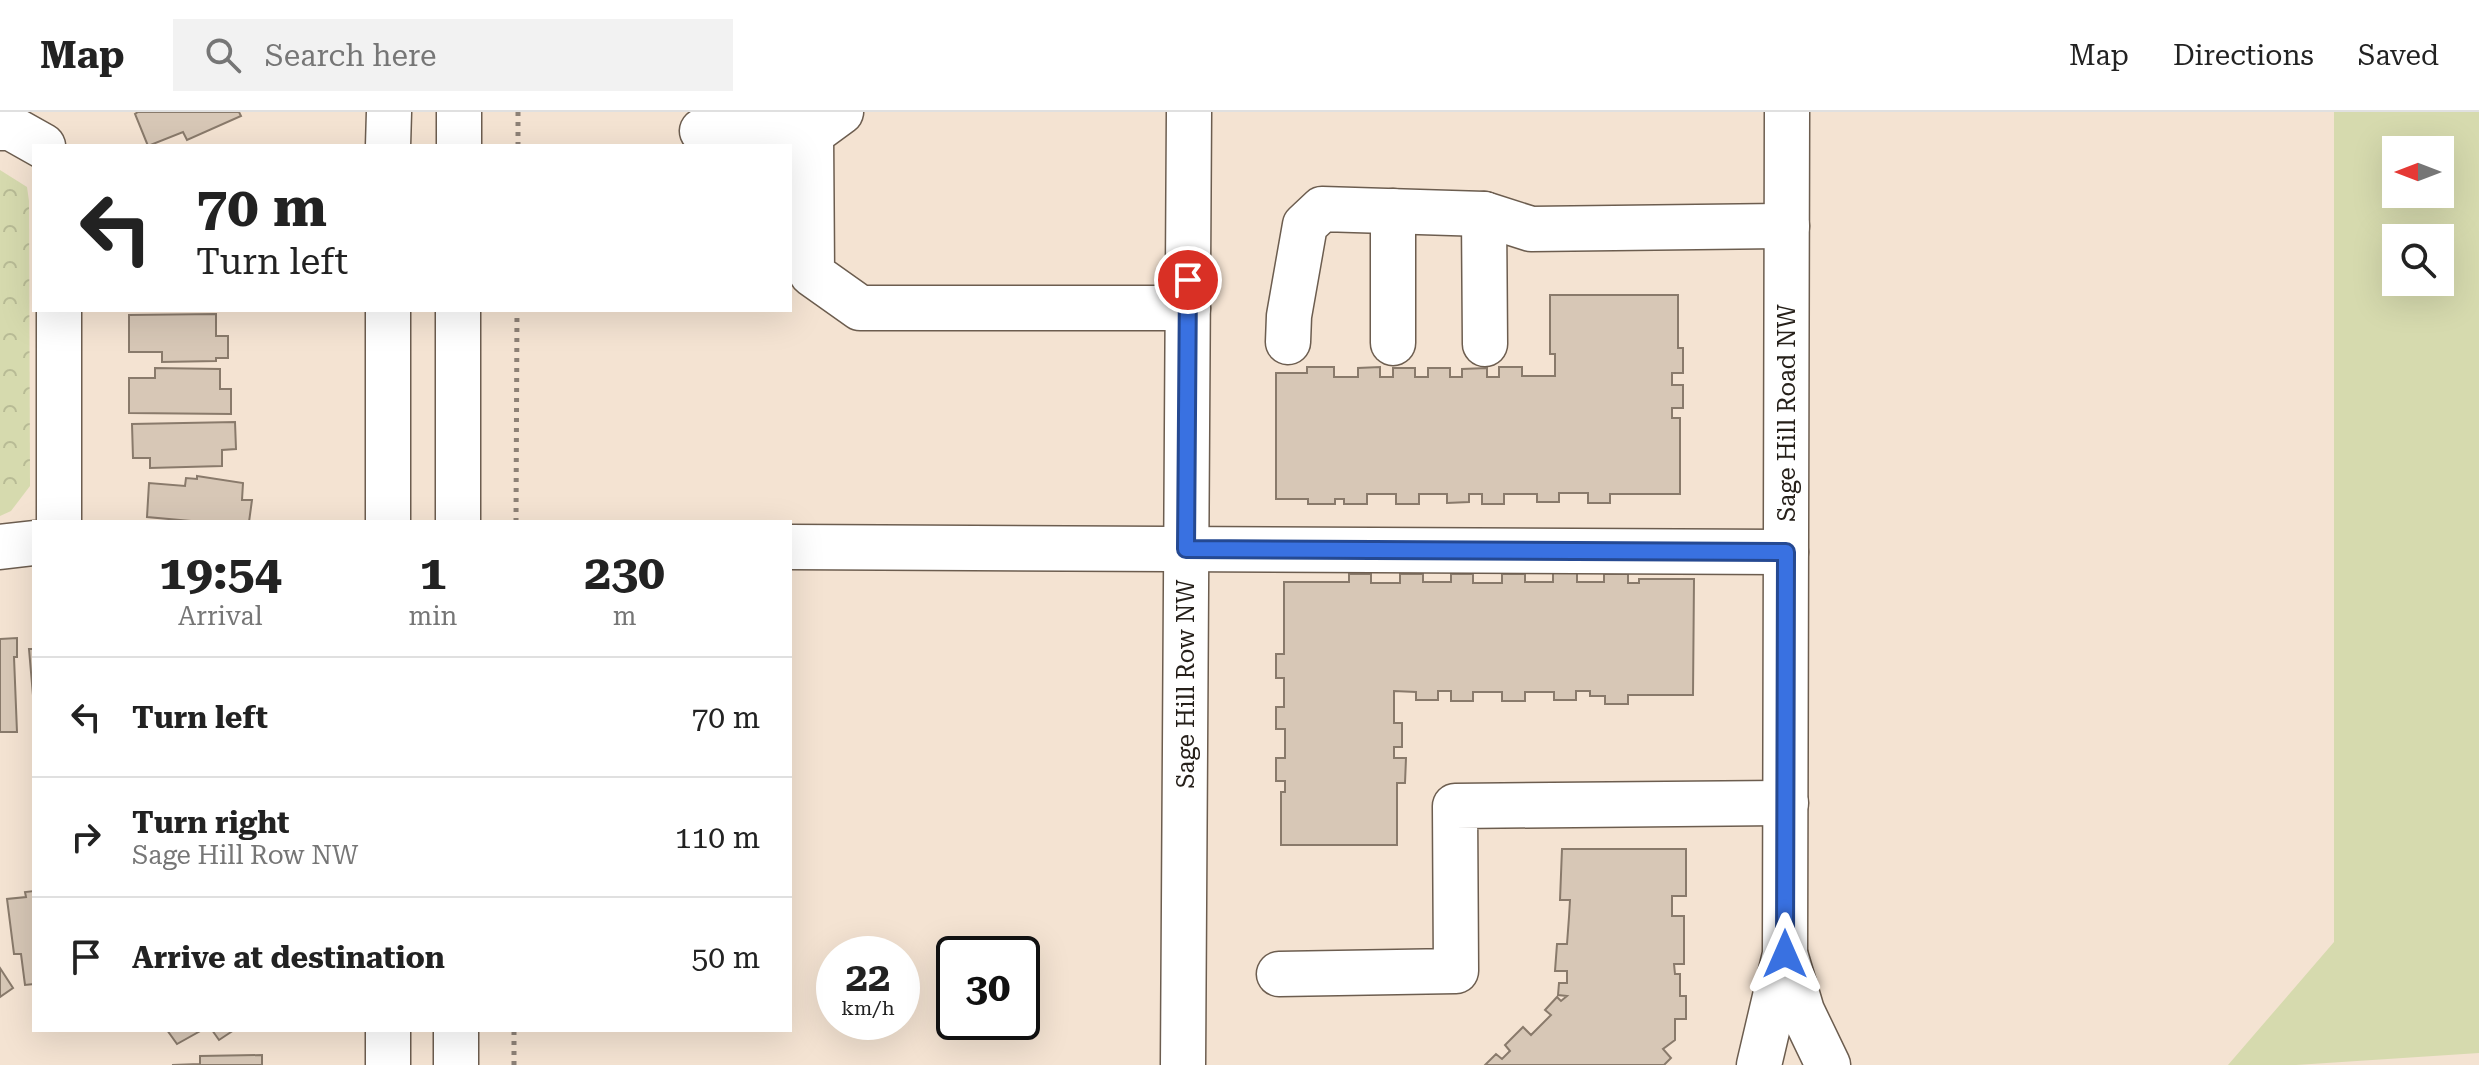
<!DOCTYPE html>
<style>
:root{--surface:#fff;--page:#f2f2f2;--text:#222;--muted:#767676;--line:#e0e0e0}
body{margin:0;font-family:"Roboto Serif",serif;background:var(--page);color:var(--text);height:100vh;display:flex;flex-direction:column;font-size:30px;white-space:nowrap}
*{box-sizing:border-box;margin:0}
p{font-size:26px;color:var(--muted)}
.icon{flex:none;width:44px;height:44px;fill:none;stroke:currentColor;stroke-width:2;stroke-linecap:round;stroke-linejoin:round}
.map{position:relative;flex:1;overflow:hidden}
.panel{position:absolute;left:32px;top:408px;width:760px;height:512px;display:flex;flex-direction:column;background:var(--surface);border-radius:0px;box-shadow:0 8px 32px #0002}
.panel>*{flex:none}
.guide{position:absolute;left:32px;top:32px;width:760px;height:168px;border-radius:0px;box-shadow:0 8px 32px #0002;background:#fff;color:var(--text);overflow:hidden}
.needle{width:52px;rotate:270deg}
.buttons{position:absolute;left:2382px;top:24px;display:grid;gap:16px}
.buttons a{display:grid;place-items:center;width:72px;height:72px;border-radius:0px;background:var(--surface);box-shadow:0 8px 32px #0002;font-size:40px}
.speed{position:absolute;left:816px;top:824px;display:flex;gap:16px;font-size:40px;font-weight:700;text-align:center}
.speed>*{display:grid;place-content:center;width:104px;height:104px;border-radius:50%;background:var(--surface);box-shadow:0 8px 32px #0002;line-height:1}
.speed small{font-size:20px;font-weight:400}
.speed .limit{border:4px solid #111;border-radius:12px;background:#fff;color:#111}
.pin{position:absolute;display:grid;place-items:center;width:68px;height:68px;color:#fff;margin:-34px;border:4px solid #fff;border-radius:50%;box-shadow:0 2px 8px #0007}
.me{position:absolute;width:88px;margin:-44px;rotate:0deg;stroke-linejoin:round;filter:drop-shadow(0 0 6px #0008)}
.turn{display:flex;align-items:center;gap:28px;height:168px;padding:0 32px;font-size:36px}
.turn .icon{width:104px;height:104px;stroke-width:2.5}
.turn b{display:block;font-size:56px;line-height:68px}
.eta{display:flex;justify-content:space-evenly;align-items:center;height:136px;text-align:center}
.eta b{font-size:48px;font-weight:700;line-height:56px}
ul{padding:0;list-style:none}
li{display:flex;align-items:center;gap:24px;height:120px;padding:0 32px;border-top:2px solid var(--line)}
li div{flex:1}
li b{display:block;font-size:30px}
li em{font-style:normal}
header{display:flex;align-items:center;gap:48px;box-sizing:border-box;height:112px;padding:0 40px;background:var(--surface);border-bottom:2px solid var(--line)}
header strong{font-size:38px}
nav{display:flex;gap:44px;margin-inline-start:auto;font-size:28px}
.search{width:560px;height:72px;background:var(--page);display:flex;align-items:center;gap:20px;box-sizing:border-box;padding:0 28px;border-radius:0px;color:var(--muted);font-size:30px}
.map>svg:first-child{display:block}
.grass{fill:#d6daae;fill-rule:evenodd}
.park{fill:url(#park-crowns)}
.building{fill:#d7c7b6;stroke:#897a6b;stroke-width:2}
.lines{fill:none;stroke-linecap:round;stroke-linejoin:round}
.minor-casing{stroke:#6c5d4f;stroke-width:47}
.path{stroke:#8d8176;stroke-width:5;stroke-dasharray:4 6;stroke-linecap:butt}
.minor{stroke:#fff;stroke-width:44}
.route-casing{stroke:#254992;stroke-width:20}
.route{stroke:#3971e1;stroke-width:14}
.labels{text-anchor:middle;stroke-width:8;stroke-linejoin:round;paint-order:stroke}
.street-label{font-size:24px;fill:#26201a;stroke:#fff}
</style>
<header>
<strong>Map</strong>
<div class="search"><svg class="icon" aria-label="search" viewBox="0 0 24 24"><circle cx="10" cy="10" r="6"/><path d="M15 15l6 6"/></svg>Search here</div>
<nav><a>Map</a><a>Directions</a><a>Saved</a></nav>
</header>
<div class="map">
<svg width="2479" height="953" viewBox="0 0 2479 953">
<defs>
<pattern id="park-crowns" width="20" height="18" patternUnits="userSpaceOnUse" patternTransform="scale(2)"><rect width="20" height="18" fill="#d6daae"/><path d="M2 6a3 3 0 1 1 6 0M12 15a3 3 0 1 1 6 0" fill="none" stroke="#b8bb95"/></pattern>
</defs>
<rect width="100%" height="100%" fill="#f4e3d2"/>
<path class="grass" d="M2334,0h145v941l-183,12h-68l106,-123zM2396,38h44v44h-44zM2396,126h44v44h-44z"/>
<polygon class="park" points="0,58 27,75 29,89 30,374 11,399 0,404"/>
<g class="building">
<polygon points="138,0 239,0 241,4 187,28 183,20 148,34 135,2"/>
<polygon points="1550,183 1678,183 1678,236 1683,236 1683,261 1672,261 1672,273 1683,273 1683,296 1672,296 1672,306 1680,306 1680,382 1610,382 1610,391 1588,391 1588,381 1559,381 1559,390 1537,390 1537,382 1504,382 1504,392 1482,392 1482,382 1469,382 1469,390 1447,391 1447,382 1419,382 1419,392 1396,392 1396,382 1367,382 1367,392 1344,392 1344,387 1335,387 1335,392 1308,392 1308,387 1276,387 1276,261 1307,261 1307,255 1334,255 1334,265 1358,265 1358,256 1380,255 1380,265 1393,265 1393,256 1415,256 1415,265 1428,265 1428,256 1450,256 1450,265 1462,265 1462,257 1487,256 1487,265 1499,265 1499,255 1522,255 1522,264 1555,264 1555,242 1550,242"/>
<polygon points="216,202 216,224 228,224 228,246 216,246 216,249 162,250 162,240 129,240 129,203"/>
<polygon points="155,256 220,257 220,277 231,277 231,302 129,301 129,266 155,266"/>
<polygon points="235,310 236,337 222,338 222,354 150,356 150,346 133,346 132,312"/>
<polygon points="197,364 243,371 242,388 252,388 249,410 202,410 147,405 149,371 185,374 186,366 197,367"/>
<polygon points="1553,461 1577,461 1577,470 1604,470 1604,462 1628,462 1628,471 1639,471 1639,467 1694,467 1693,583 1628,583 1628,592 1605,592 1605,584 1590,584 1590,579 1576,579 1576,588 1554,588 1554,580 1525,580 1525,589 1502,589 1502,580 1473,580 1473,589 1451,589 1451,579 1438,579 1438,588 1416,588 1416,580 1394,579 1394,611 1402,611 1402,635 1394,635 1394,646 1406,646 1405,671 1397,671 1397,733 1281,733 1281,680 1285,680 1285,669 1276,669 1276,646 1285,646 1285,617 1276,617 1276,595 1284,595 1284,566 1276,566 1276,542 1284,542 1284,470 1349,470 1349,462 1371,462 1371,471 1400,471 1400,462 1423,462 1423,470 1451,470 1451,462 1473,462 1473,471 1502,471 1502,462 1525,462 1525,470 1553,470"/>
<polygon points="17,526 17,545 14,545 17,620 0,620 0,527"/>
<polygon points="29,537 34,537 34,595"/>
<polygon points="1562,737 1686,737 1686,784 1672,784 1672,804 1684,804 1684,852 1674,852 1675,862 1680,862 1680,884 1686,884 1686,907 1675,907 1675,928 1663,937 1671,946 1664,953 1485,953 1496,942 1502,947 1510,939 1505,933 1523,915 1531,923 1551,903 1545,898 1557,885 1561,889 1567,884 1558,883 1559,871 1567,871 1567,859 1555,859 1557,832 1567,832 1569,805 1570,788 1560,788"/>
<polygon points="34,779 34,872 25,873 21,842 14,842 7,787 26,785 25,780"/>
<polygon points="0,856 13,876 0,885"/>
<polygon points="167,918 202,918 177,932"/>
<polygon points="212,918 234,918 219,928"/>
<polygon points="262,943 262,953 172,953 200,952 200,944"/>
</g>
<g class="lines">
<defs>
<g id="minor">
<polyline points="841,0 811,22 812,162 860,196 1188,196"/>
<polyline points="0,16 11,16 43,34"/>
<polyline points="702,19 811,22"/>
<polyline points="388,34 389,0"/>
<polyline points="459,34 459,0"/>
<polyline points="1393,99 1393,231"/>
<polyline points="1484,102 1485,232"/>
<polyline points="59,198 59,410"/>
<polyline points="1288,230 1289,204 1305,113 1322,97 1484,102 1531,117 1787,114"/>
<polyline points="388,410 388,198"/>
<polyline points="458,410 458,198"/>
<polyline points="0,435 34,431"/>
<polyline points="790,435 1786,440"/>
<polyline points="1786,845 1802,899 1828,953"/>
<polyline points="1279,862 1456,859 1455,694 1786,691"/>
<polyline points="388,953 388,918"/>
<polyline points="456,953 456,918"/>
<polyline points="1183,953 1189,0"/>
<polyline points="1759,953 1785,842 1787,0"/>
</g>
</defs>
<use href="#minor" class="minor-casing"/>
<g class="path">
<polyline points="518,34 518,0"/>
<polyline points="516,410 517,198"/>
<polyline points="514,953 514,918"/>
</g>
<use href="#minor" class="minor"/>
</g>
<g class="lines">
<defs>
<polyline id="route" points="1188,168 1186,437 1786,440 1785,842"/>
</defs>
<use href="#route" class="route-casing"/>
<use href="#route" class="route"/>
</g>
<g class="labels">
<g class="street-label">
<text transform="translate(1787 301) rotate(-90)" y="8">Sage Hill Road NW</text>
<text transform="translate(1186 572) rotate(-90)" y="8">Sage Hill Row NW</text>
</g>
</g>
</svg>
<div class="buttons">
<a><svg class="needle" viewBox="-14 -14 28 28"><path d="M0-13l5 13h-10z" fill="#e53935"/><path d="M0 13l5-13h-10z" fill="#767676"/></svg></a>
<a><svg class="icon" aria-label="search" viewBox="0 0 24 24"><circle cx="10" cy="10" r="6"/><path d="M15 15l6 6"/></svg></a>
</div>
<div class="speed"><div>22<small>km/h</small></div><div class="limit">30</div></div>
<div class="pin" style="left:1188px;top:168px;background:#d93025"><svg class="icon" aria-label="arrive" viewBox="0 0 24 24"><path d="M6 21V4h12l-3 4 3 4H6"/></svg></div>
<svg class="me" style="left:1785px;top:842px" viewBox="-20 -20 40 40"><path d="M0-17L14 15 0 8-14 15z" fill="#3971e1" stroke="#fff" stroke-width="4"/></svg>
<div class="guide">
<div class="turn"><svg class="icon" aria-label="left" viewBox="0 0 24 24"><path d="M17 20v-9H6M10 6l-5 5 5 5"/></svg><div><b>70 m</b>Turn left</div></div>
</div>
<section class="panel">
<div class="eta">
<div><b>19:54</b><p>Arrival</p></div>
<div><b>1</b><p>min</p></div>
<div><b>230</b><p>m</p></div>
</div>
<ul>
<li><svg class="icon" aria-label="left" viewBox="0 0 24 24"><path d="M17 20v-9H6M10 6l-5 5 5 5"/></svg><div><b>Turn left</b></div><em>70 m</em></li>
<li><svg class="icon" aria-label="right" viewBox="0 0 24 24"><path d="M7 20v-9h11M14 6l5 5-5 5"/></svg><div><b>Turn right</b><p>Sage Hill Row NW</p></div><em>110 m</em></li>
<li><svg class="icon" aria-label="arrive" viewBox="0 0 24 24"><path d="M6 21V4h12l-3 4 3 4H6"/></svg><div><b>Arrive at destination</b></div><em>50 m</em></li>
</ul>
</section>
</div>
